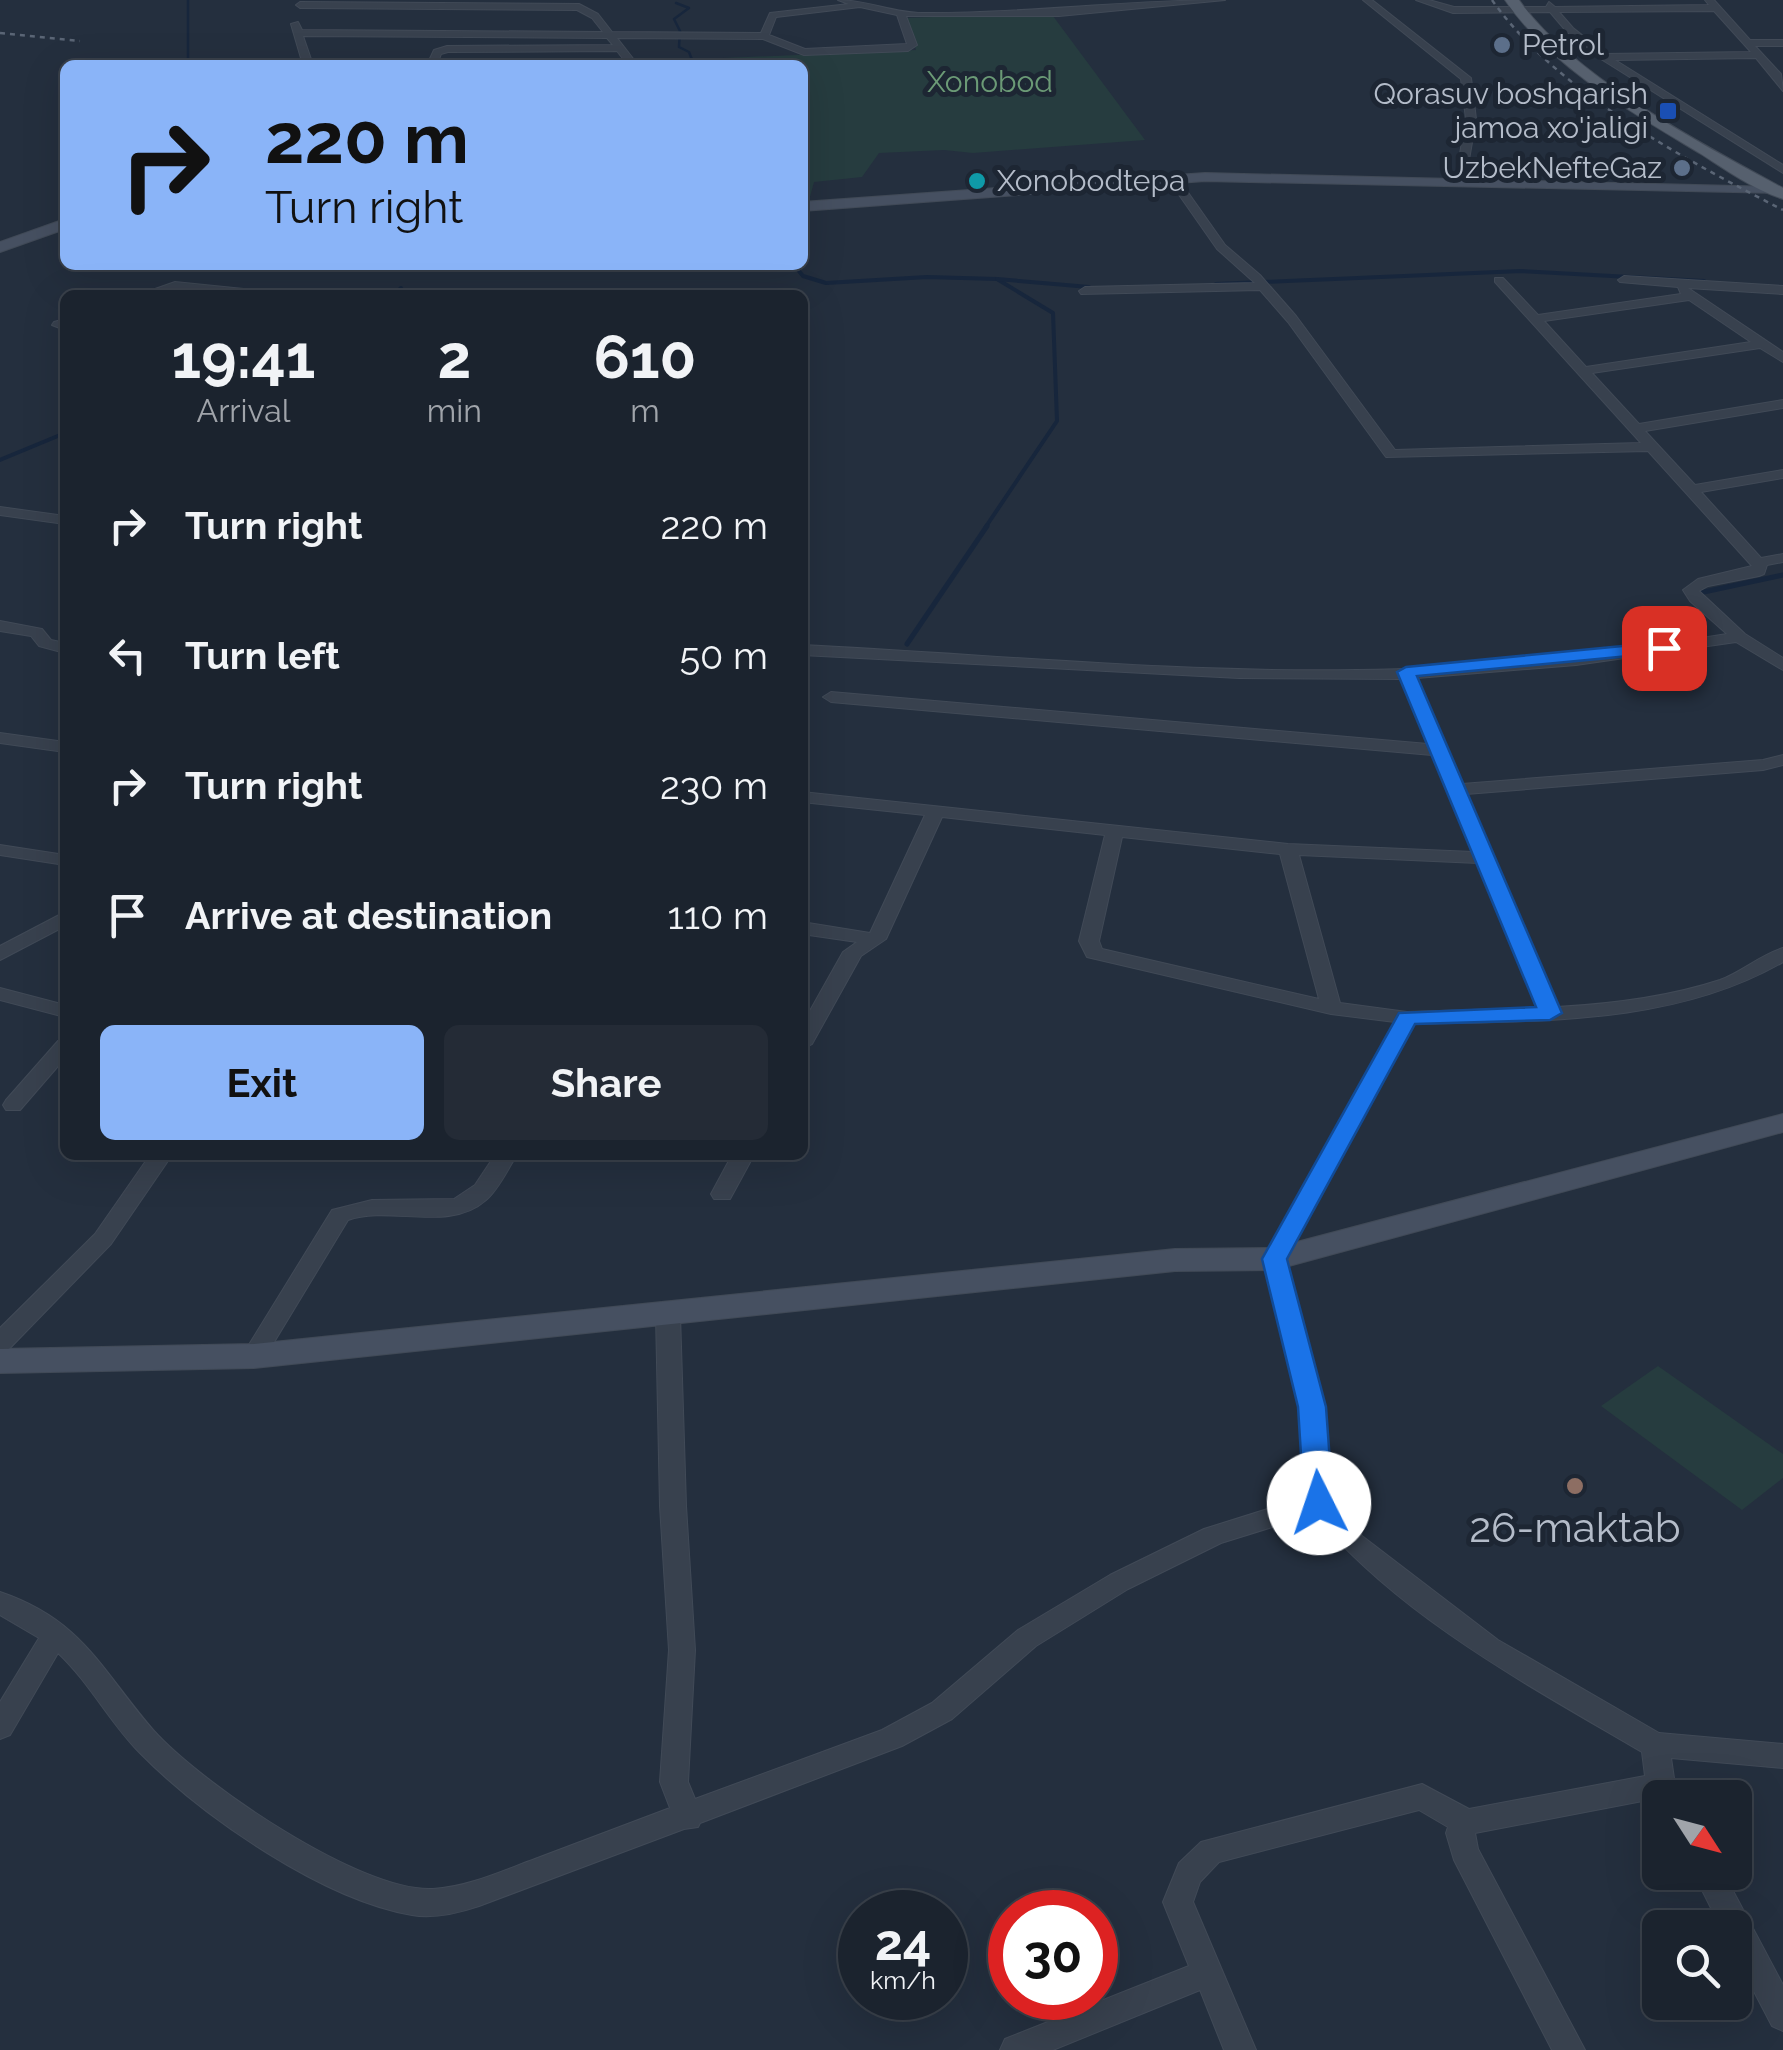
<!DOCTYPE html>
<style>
:root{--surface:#1b232e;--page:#242b36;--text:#f1f3f6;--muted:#a0a4aa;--line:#39404a;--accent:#8ab4f8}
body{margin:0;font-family:Raleway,sans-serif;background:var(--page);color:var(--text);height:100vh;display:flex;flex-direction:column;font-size:38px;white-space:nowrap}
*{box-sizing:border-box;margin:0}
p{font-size:32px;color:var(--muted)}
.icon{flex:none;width:55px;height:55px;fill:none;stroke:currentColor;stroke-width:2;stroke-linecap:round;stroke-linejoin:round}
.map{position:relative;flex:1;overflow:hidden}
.panel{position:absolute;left:60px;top:290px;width:748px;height:870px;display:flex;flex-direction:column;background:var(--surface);border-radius:15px;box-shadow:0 10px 40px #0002,0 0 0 2px var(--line)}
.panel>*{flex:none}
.hud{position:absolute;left:60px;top:60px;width:748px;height:210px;border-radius:15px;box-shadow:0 10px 40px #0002,0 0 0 2px var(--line);background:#8ab4f8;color:#111;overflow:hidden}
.needle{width:65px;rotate:126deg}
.buttons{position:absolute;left:1642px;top:1780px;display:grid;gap:20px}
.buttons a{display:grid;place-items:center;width:110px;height:110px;border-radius:15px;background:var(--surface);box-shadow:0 10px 40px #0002,0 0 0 2px var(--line);font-size:50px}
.speed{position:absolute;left:838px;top:1890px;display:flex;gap:20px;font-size:50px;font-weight:700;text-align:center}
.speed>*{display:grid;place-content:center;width:130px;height:130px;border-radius:50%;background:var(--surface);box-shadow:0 10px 40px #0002,0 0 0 2px var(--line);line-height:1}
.speed small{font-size:25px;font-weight:400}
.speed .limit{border:15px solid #d22;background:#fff;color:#111}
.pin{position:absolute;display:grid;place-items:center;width:85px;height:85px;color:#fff;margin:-42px;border-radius:20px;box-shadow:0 5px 15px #0006}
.me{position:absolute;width:110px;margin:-55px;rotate:356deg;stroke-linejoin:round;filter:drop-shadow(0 0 8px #0008)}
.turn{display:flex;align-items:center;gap:35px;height:210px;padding:0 40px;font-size:45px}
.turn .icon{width:130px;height:130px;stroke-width:2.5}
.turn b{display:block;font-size:70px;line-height:85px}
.eta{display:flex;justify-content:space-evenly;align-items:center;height:170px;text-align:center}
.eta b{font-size:60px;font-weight:700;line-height:70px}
.primary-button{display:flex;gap:20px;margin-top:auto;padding:20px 40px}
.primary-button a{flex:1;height:115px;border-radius:15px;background:var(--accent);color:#111;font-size:40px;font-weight:700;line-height:115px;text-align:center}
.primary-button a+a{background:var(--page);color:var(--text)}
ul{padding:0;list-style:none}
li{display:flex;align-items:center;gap:30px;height:130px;padding:0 40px}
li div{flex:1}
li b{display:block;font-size:38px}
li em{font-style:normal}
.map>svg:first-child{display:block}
.green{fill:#263c3f}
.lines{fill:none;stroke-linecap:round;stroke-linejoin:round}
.stream-far2{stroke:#17263c;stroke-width:2.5}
.stream-far1{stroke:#17263c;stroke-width:4}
.stream{stroke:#17263c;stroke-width:5}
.street-casing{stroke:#414a57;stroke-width:2}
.secondary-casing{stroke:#414a57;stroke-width:2}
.primary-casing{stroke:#414a57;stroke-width:2}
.street{fill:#38414e;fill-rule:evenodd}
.secondary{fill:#465061;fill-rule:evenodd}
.primary{fill:#56606e;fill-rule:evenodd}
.rail{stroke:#5a6575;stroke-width:2.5;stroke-dasharray:5 5;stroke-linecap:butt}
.route{fill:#1a73e8;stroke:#114b97;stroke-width:2.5}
.service-dot{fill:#5c6f8a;stroke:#1d2633;stroke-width:4}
.transit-dot{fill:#1a4fb4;stroke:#1d2633;stroke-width:4}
.culture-dot{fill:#0f9aa8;stroke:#1d2633;stroke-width:4}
.education-dot{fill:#8d6e63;stroke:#1d2633;stroke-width:4}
.labels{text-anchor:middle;stroke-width:10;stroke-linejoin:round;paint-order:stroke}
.far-poi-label{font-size:30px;fill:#b4bcc9;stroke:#1d2633;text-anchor:start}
.far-park-label{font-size:30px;fill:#6b9a76;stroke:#1d2633}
.near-poi-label{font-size:42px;fill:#b4bcc9;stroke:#1d2633}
</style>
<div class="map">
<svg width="1783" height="2050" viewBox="0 0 1783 2050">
<rect width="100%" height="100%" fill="#242f3e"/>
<g class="green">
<polygon points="1038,13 1053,16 1145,140 973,153 944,150 879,153 862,177 814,182 808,204 803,204 802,65 702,65 700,59 916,50 906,18"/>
<polygon points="1658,1366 1783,1454 1783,1478 1742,1510 1601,1406"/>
</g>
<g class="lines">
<g class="stream-far2">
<polyline points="188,0 188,65"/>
<polyline points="676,3 689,8 674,19 680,31 679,47 689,52 694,65"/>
</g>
<g class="stream-far1">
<polyline points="794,265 803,276 826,283 927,277 997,279 1053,313 1057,421 985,528"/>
<polyline points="997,279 1089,287"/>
<polyline points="1216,284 1521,271 1704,281"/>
<polyline points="394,295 401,288"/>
<polyline points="0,460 65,433"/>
</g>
<g class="stream">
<polyline points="1699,593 1783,575"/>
<polyline points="907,644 987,526"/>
</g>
<defs>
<g id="street">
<path d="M838,0c28,0 56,13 84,13 101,1 202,-13 303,-13l-166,16h-153l11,29 -9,6 -104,4 -41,-16 -146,-1 21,27h-10l-11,-14 -169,1 -7,2 -4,11h-10l7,-15 13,-4 166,-1 -6,-7 -304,-2 10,29h-10l-12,-41 7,-2 4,8 301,2 -11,-14 -15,-8 -277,-2 -4,-3 4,-3 279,2 19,10 14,18 149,1 9,-20 79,-9zM860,7l37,8 10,29 -102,5 -36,-14 7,-18z"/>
<polygon points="1363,0 1372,0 1471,78 1476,119 1466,177 1470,186 1462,186 1456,177 1466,119 1461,79"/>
<path d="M1416,0h13l25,7h92l3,-5 6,5 154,-2 -4,-5h9l36,40h33v6h-28l26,28 2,17 -27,-33 -141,2 168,105v8l-182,-114 -34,-27 -17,-20 -97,1zM1714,11l37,41 -145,2 -33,-26 -14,-16z"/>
<path d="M1169,177h8l48,68 35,30 36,41 99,134 246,-7 -146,-161v-4h8l35,37 143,-21 -3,-7 -58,-5 -2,-2 6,-4 159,10v8l-95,-6 95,64v10l-23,-14 -168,25 47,51 144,-24v8l-138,23 50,54 88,-15v8l-82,14 60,66 22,-4v8l-16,3 -3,9 -5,2 -51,10 -9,5 46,43 38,24v12l-47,-28 -160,23 -159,13 45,106 301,-24 20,-5v10l-20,5 -297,24 91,213c55,-3 111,-10 163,-27 22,-8 40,-25 63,-32v14c-111,64 -245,58 -369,62l-129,235 39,148 7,93 31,36 136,104 161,93 124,11v24l-112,-10 4,27 6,13h-21v10l-7,-9 -178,34 3,16 107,201h-33l-98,-190 -8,-27 2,-6 -29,-17 -200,52 -19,20 -7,20 63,148h-32l-24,-60 -147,60h-53l5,-11 184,-73 -26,-64 16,-39 22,-21 221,-58 47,25 176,-33 -3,-24c-114,-67 -242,-135 -328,-238l-93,29 -93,46 -92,57 -84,73 -50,27 -202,77 -2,4 -14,2 -205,77c-21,7 -45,13 -67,9 -89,-15 -209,-98 -272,-162 -30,-30 -50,-70 -82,-100l-48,82 -10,4v-37l39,-64 -39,-23v-23c83,28 101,78 154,139 48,53 207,162 279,158 35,-2 69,-18 102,-30 45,-17 90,-34 135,-51l-10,-26 9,-132 -9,-144 -4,-191 4,-6h16l4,6 6,191 9,144 -7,132 7,17 187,-69 50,-27 86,-73 92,-55 94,-46 102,-32 -6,-90 -37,-148 132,-237 -64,-8 -244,-57 -8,-16 26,-106 -163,-18 -56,122 -25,17 -49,88 -10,6v-25l41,-73 14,-10 -55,-8v-12l68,11 55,-118 -123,-13v-10l486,52 185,8 -41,-97 -601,-53 -8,-5 8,-5 597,52 -27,-65 -162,-1 -437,-23v-10c185,9 370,28 555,25 123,-1 247,-16 370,-36l-37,-33 -7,-11 15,-11 54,-13 -104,-115 -262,6 -98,-135 -28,-32 -179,4 -2,-3 6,-4 170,-4 -38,-34 -49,-70zM1689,300l62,42 -165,25 -42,-46zM1122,837l158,17 39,145 -217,-50 -3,-8zM1299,855l179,8 60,145 -131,4 -67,-9z"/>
<polygon points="175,282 264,291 270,295 175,290 157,295 138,295"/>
<polygon points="65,319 65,330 52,325 54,322"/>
<polygon points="0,507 65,516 65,524 0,515"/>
<polygon points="0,621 42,629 51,640 65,643 65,653 39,646 31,636 0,631"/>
<polygon points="0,733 65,742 65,752 0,743"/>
<polygon points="0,845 65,855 65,865 0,855"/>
<polygon points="65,912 65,926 0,960 0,946"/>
<polygon points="0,988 65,1005 65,1017 0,1000"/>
<polygon points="65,1039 65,1058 20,1110 6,1110 3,1105 6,1100 58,1041"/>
<polygon points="150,1155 172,1155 111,1244 8,1350 0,1353 0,1328 95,1234"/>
<path d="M495,1155h22c-10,15 -18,34 -31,45 -37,33 -96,5 -138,20l-86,142 -8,3 -8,-3 -4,-6 90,-146 40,-10 82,-1 21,-14z"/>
<polygon points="732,1155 754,1155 730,1199 714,1199 711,1194"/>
<polygon points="1693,1872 1723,1872 1783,1985 1783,2031 1772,2026 1735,1955 1735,1928 1721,1928"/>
</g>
<g id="secondary">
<polygon points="1205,173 1777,187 1783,193 1205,181 802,211 802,202"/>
<polygon points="65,219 65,229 0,252 0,242"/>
<polygon points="1783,1114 1783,1132 1274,1270 1175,1271 254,1368 0,1373 0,1349 254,1344 1175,1249 1274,1248"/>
</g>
<path id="primary" d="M1505,0h14c53,76 182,144 264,188v11c-29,-9 -57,-29 -82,-45 -70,-42 -149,-86 -196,-154z"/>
</defs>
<use href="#street" class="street-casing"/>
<use href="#secondary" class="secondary-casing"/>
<use href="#primary" class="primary-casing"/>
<use href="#street" class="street"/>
<use href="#secondary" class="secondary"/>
<use href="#primary" class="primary"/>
<g class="rail">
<path d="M1492,0c65,92 192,159 291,210"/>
<polyline points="0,33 80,41"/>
</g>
</g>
<polygon class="route" points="1664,642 1671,644 1671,652 1417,676 1562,1013 1550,1020 1415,1024 1287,1259 1326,1407 1333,1503 1329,1511 1319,1514 1309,1511 1304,1503 1298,1407 1262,1259 1399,1013 1536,1007 1397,672 1406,667"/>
<g class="service-dot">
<circle cx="1502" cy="45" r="10"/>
<circle cx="1682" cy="168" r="10"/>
</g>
<rect class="transit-dot" x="1658" y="101" width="20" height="20" rx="5"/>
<circle class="culture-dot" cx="977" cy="181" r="10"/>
<circle class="education-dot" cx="1575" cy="1486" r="10"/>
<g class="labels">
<g class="far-poi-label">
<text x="1522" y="55">Petrol</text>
<text x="1648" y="104" text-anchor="end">Qorasuv boshqarish<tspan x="1648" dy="34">jamoa xo'jaligi</tspan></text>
<text x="1662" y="178" text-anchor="end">UzbekNefteGaz</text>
<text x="997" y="191">Xonobodtepa</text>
</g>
<g class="far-park-label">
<text x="990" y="92">Xonobod</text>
</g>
<g class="near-poi-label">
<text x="1575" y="1542">26-maktab</text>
</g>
</g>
</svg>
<div class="buttons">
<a><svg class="needle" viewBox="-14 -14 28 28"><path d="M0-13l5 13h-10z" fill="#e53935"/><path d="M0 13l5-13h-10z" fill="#a0a4aa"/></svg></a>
<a><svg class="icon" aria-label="search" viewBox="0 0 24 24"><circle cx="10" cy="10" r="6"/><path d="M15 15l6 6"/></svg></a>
</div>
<div class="speed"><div>24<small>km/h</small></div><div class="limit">30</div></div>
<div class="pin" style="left:1664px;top:648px;background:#d93025"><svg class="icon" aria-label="arrive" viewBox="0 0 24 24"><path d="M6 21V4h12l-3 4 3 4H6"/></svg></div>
<svg class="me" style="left:1319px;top:1503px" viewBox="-20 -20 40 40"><circle r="19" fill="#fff"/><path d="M0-13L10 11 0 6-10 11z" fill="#1a73e8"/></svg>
<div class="hud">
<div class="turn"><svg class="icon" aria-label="right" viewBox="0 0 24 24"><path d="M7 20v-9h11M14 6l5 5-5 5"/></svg><div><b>220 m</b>Turn right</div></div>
</div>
<section class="panel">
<div class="eta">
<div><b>19:41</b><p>Arrival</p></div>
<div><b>2</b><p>min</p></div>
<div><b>610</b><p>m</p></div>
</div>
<ul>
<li><svg class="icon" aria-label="right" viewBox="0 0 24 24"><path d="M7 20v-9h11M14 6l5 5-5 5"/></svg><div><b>Turn right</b></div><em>220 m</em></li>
<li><svg class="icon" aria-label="left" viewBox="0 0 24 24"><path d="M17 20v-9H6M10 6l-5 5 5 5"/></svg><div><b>Turn left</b></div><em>50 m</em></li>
<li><svg class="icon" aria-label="right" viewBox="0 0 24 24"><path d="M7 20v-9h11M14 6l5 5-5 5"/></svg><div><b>Turn right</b></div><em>230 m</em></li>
<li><svg class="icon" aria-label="arrive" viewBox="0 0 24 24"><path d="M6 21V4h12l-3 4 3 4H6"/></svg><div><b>Arrive at destination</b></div><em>110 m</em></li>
</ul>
<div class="primary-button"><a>Exit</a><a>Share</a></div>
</section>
</div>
